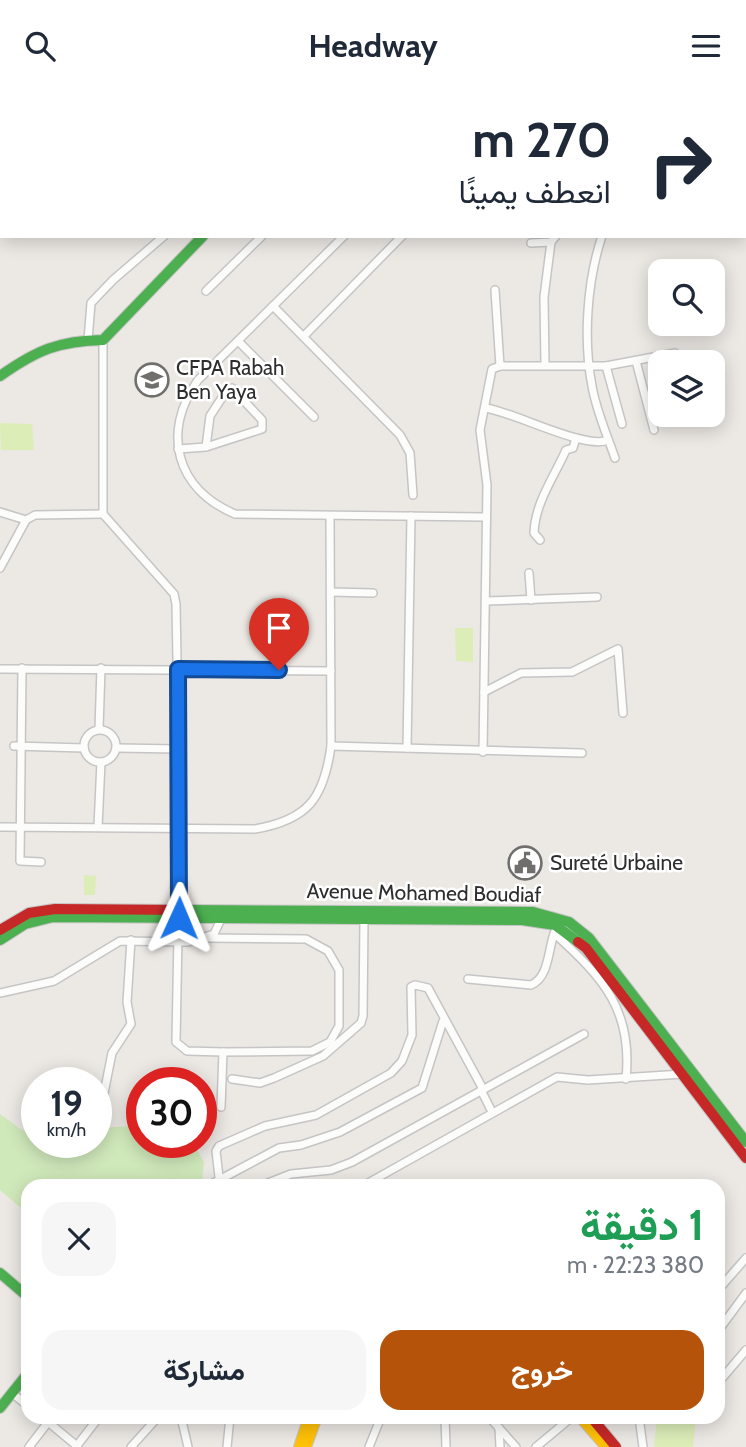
<!DOCTYPE html>
<html lang="ar">
<meta charset="utf-8">
<style>
:root{--surface:#fff;--page:#f6f6f7;--text:#1f2937;--muted:#747a83;--accent:#b45309}
body{margin:0;font-family:Cabin,Vazirmatn,sans-serif;background:var(--page);color:var(--text);direction:rtl;height:100vh;display:flex;flex-direction:column;font-size:26px;white-space:nowrap}
*{box-sizing:border-box;margin:0}
p{font-size:23px;color:var(--muted)}
.icon{flex:none;width:38px;height:38px;fill:none;stroke:currentColor;stroke-width:2;stroke-linecap:round;stroke-linejoin:round}
.map{position:relative;flex:1;overflow:hidden;direction:ltr}
.details{position:absolute;left:21px;top:1088px;width:704px;height:245px;display:flex;flex-direction:column;background:var(--surface);border-radius:21px;box-shadow:0 4px 18px #0003;direction:rtl}
.details>*{flex:none}
.guide{position:absolute;left:0px;top:0px;width:747px;height:147px;box-shadow:0 4px 18px #0003;direction:rtl;background:#fff;color:var(--text);overflow:hidden}
.tools{position:absolute;left:648px;top:168px;display:grid;gap:14px}
.tools a{display:grid;place-items:center;width:77px;height:77px;border-radius:14px;background:var(--surface);box-shadow:0 4px 18px #0003;font-size:35px}
.speed{position:absolute;left:21px;top:976px;display:flex;gap:14px;font-size:35px;font-weight:700;text-align:center}
.speed>*{display:grid;place-content:center;width:91px;height:91px;border-radius:50%;background:var(--surface);box-shadow:0 4px 18px #0003;line-height:1}
.speed small{font-size:18px;font-weight:400}
.speed .limit{border:10px solid #d22;background:#fff;color:#111}
.pin{position:absolute;display:grid;place-items:center;width:60px;height:60px;color:#fff;margin:-72px -30px;border-radius:50% 50% 50% 0;rotate:-45deg;box-shadow:0 0 7px #0007}
.pin .icon{rotate:45deg}
.me{position:absolute;width:77px;margin:-38px;rotate:1deg;stroke-linejoin:round;filter:drop-shadow(0 0 5px #0008)}
.turn{display:flex;align-items:center;gap:24px;height:147px;padding:0 21px;font-size:32px}
.turn .icon{width:91px;height:91px;stroke-width:2.5}
.turn b{display:block;font-size:49px;line-height:60px}
.round{display:grid;place-items:center;flex:none;width:74px;height:74px;border-radius:21px;background:var(--page)}
.overview{display:flex;align-items:center;justify-content:space-between;height:119px;padding:0 21px}
h1{font-size:42px;font-weight:700;line-height:52px;color:#1e9e55}
.button{display:flex;gap:14px;margin-top:auto;padding:14px 21px}
.button a{flex:1;height:80px;border-radius:21px;background:var(--accent);color:#fff;font-size:28px;font-weight:700;line-height:80px;text-align:center}
.button a+a{background:var(--page);color:var(--text)}
header{display:flex;justify-content:space-between;align-items:center;height:91px;padding:0 21px;background:var(--surface);font-size:32px;font-weight:700}
.map>svg:first-child{display:block}
.green{fill:#d0e9bb}
.pitch{fill:#dcedb8}
.lines{fill:none;stroke-linecap:round;stroke-linejoin:round}
.street-casing{stroke:#c6c5c5;stroke-width:10}
.fast-casing{stroke:#c6c5c5;stroke-width:12}
.slow-casing{stroke:#c6c5c5;stroke-width:12}
.jam-casing{stroke:#c6c5c5;stroke-width:12}
.street{stroke:#fcfcfb;stroke-width:7}
.fast{stroke:#4caf50;stroke-width:10}
.slow{stroke:#ffc107;stroke-width:10}
.jam{stroke:#c62828;stroke-width:10}
.route-casing{stroke:#114b97;stroke-width:18}
.route{stroke:#1a73e8;stroke-width:12}
.labels{text-anchor:middle;stroke-width:5;stroke-linejoin:round;paint-order:stroke}
.poi-label{font-size:21px;fill:#2e2e2e;stroke:#fff;text-anchor:start}
.street-label{font-size:21px;fill:#2e2e2e;stroke:#fff}
</style>
<header><svg class="icon" aria-label="menu" viewBox="0 0 24 24"><path d="M4 6h16M4 12h16M4 18h16"/></svg>Headway<svg class="icon" aria-label="search" viewBox="0 0 24 24"><circle cx="10" cy="10" r="6"/><path d="M15 15l6 6"/></svg></header>
<div class="map">
<svg width="746" height="1356" viewBox="0 0 746 1356">
<rect width="100%" height="100%" fill="#ece8e4"/>
<polygon class="green" points="0,1023 22,1039 37,1041 37,1052 96,1052 96,1037 135,1035 142,1031 142,1052 193,1052 204,1071 202,1090 193,1096 28,1096 28,1123 0,1099"/>
<g class="pitch">
<polygon points="0,332 32,333 34,359 1,359"/>
<polygon points="455,537 473,537 473,571 456,570"/>
<polygon points="84,784 96,785 95,804 84,804"/>
<polygon points="657,1327 696,1327 693,1356 654,1356"/>
</g>
<g class="lines">
<defs>
<g id="street">
<polyline points="422,0 427,2"/>
<polyline points="734,0 735,2"/>
<polyline points="395,2 395,0"/>
<polyline points="523,2 525,0"/>
<polyline points="669,2 670,0"/>
<polyline points="723,2 724,0"/>
<polyline points="746,17 746,18"/>
<polyline points="746,104 746,105"/>
<path d="M344,145l-146,144c-37,53 -22,109 37,134l249,3"/>
<path d="M602,145c-15,45 -19,103 -10,150 4,24 15,49 23,72"/>
<polyline points="531,152 551,151 556,145"/>
<polyline points="495,199 500,275"/>
<polyline points="206,200 262,145"/>
<polyline points="273,215 400,344 410,362 413,404"/>
<polyline points="304,245 402,145"/>
<polyline points="88,249 91,212 113,189 164,145"/>
<polyline points="103,249 103,423 174,503 176,513 180,736 176,951 187,960 223,961 221,1016"/>
<polyline points="238,250 314,326"/>
<polyline points="636,270 654,339"/>
<polyline points="545,274 544,206 551,151"/>
<polyline points="606,275 622,333"/>
<path d="M486,317c30,5 100,42 122,32"/>
<polyline points="178,358 206,356 262,338 262,329 232,297 227,299 210,325 206,356"/>
<polyline points="0,421 26,429"/>
<path d="M540,449l-6,-7c1,-30 20,-56 32,-83l7,-2 3,-10"/>
<polyline points="0,477 26,429 35,424 103,423"/>
<polyline points="529,482 531,509"/>
<polyline points="331,501 373,502"/>
<polyline points="486,510 597,506"/>
<polyline points="22,577 20,770 41,771"/>
<polyline points="0,578 331,580"/>
<polyline points="484,601 521,582 572,581 618,558 623,622"/>
<polyline points="99,638 101,577"/>
<circle cx="100" cy="655" r="16"/>
<polyline points="14,655 84,657"/>
<polyline points="331,655 582,662"/>
<polyline points="117,657 178,658"/>
<polyline points="407,657 411,425"/>
<polyline points="483,661 487,394 480,339 492,278 500,275 606,275 675,262"/>
<path d="M0,736l255,2c53,-9 69,-31 76,-83l-1,-229"/>
<polyline points="98,736 101,671"/>
<path d="M556,832v12c47,43 77,75 70,144"/>
<polyline points="206,847 306,848 328,860 339,879 339,935 330,951 312,960 223,961"/>
<path d="M468,888l63,6c19,-8 17,-38 24,-54"/>
<polyline points="0,902 54,890 120,850 188,851 214,843 221,828"/>
<polyline points="232,988 260,992 274,987 323,965 361,932 363,925 364,828"/>
<polyline points="481,999 492,1021"/>
<polyline points="103,1007 112,962 131,933 127,911 131,849"/>
<polyline points="219,1086 216,1060 219,1055 265,1035 316,1024 391,982 402,970 412,944 411,896 415,894 428,897 483,998"/>
<polyline points="206,1096 279,1057 301,1054 340,1041 422,997 443,930"/>
<polyline points="258,1096 291,1083 331,1079 352,1071 584,943"/>
<polyline points="361,1096 557,986 588,989 683,983"/>
<polyline points="718,1199 746,1167"/>
<polyline points="718,1240 746,1202"/>
<polyline points="718,1292 746,1259"/>
<polyline points="12,1302 28,1315"/>
<polyline points="42,1326 77,1355"/>
<polyline points="181,1326 188,1356"/>
<polyline points="445,1326 446,1356"/>
<polyline points="489,1326 516,1356"/>
<polyline points="639,1326 643,1356"/>
<polyline points="499,1337 500,1356"/>
<polyline points="29,1356 52,1326"/>
<polyline points="76,1356 99,1326"/>
<polyline points="131,1356 158,1326"/>
<polyline points="227,1356 230,1326"/>
<polyline points="369,1356 381,1326"/>
<polyline points="536,1356 572,1326"/>
</g>
<g id="fast">
<path d="M0,285c37,-26 58,-35 103,-36l100,-104"/>
<polyline points="188,819 533,821 569,831 589,847 746,1051"/>
<polyline points="0,849 25,833 53,826 522,829 555,834 578,851"/>
<polyline points="0,1182 28,1206"/>
<polyline points="0,1317 28,1282"/>
</g>
<g id="slow">
<polyline points="334,2 336,0"/>
<polyline points="580,1326 606,1356"/>
<polyline points="299,1356 309,1326"/>
<polyline points="306,1356 317,1326"/>
</g>
<g id="jam">
<polyline points="0,839 29,822 55,818 188,819"/>
<polyline points="578,851 586,857 746,1067"/>
<polyline points="591,1326 616,1356"/>
</g>
</defs>
<use href="#street" class="street-casing"/>
<use href="#fast" class="fast-casing"/>
<use href="#slow" class="slow-casing"/>
<use href="#jam" class="jam-casing"/>
<use href="#street" class="street"/>
<use href="#fast" class="fast"/>
<use href="#slow" class="slow"/>
<use href="#jam" class="jam"/>
</g>
<g class="lines">
<defs>
<polyline id="route" points="179,827 178,578 279,579"/>
</defs>
<use href="#route" class="route-casing"/>
<use href="#route" class="route"/>
</g>
<defs>
<symbol id="university-ring" viewBox="-11 -11 22 22"><circle r="9.5" fill="#fff" stroke="#706f6e" stroke-width="1.5"/><path d="M0-5L7-2L0 1L-7-2ZM-4 1L0 2.5L4 1V4Q0 6-4 4Z" fill="#706f6e"/></symbol>
<symbol id="civic-ring" viewBox="-11 -11 22 22"><circle r="9.5" fill="#fff" stroke="#706f6e" stroke-width="1.5"/><path d="M-.6-6.5H3V-4.5H.6V-3L4-1V1h2V6H-6V1h2V-1L-.6-3ZM-1.2 2.5V6h2.4V2.5Z" fill="#706f6e"/></symbol>
</defs>
<g fill-rule="evenodd">
<use href="#university-ring" x="133" y="270" width="38" height="38"/>
<use href="#civic-ring" x="506" y="753" width="38" height="38"/>
</g>
<g class="labels">
<g class="poi-label">
<text x="176" y="284">CFPA Rabah<tspan x="176" dy="24">Ben Yaya</tspan></text>
<text x="550" y="779">Sureté Urbaine</text>
</g>
<g class="street-label">
<text transform="translate(424 802) rotate(1)" y="7">Avenue Mohamed Boudiaf</text>
</g>
</g>
</svg>
<div class="tools">
<a><svg class="icon" aria-label="search" viewBox="0 0 24 24"><circle cx="10" cy="10" r="6"/><path d="M15 15l6 6"/></svg></a>
<a><svg class="icon" aria-label="layers" viewBox="0 0 24 24"><path d="M12 4l9 5-9 5-9-5zM3 14l9 5 9-5"/></svg></a>
</div>
<div class="speed"><div>19<small>km/h</small></div><div class="limit">30</div></div>
<div class="pin" style="left:279px;top:579px;background:#d93025"><svg class="icon" aria-label="arrive" viewBox="0 0 24 24"><path d="M6 21V4h12l-3 4 3 4H6"/></svg></div>
<svg class="me" style="left:179px;top:827px" viewBox="-20 -20 40 40"><path d="M0-17L14 15 0 8-14 15z" fill="#1a73e8" stroke="#fff" stroke-width="4"/></svg>
<div class="guide">
<div class="turn"><svg class="icon" aria-label="right" viewBox="0 0 24 24"><path d="M7 20v-9h11M14 6l5 5-5 5"/></svg><div><b>270 m</b>انعطف يمينًا</div></div>
</div>
<section class="details">
<div class="overview"><div><h1>1 دقيقة</h1><p>380 m · 22:23</p></div><a class="round"><svg class="icon" aria-label="close" viewBox="0 0 24 24"><path d="M6 6l12 12M18 6L6 18"/></svg></a></div>
<div class="button"><a>خروج</a><a>مشاركة</a></div>
</section>
</div>
